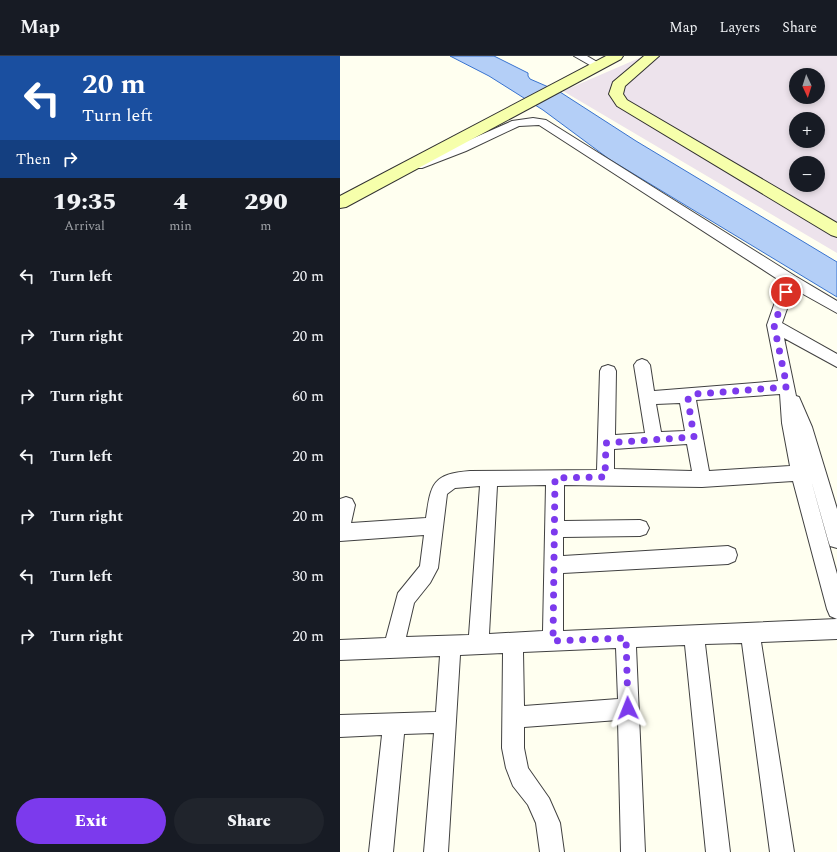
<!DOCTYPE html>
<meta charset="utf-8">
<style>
:root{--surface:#171b24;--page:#20242c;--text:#f1f3f6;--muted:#9ea1a6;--line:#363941;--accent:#7c3aed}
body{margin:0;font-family:Spectral,serif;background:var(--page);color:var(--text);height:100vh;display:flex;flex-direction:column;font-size:15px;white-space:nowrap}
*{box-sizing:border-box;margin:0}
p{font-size:13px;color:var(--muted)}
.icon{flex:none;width:22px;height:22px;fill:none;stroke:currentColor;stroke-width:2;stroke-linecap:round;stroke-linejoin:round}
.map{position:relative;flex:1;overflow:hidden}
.sheet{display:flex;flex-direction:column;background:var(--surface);width:340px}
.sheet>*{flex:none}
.guide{background:#1a4fa0;color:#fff;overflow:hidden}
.needle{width:26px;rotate:176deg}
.controls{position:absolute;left:449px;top:12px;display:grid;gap:8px}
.controls a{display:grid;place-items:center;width:36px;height:36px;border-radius:50%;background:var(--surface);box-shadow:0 2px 6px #0003;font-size:20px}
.pin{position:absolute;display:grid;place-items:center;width:34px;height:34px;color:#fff;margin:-17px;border:2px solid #fff;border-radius:50%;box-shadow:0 1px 4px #0007}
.me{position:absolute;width:44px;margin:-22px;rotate:358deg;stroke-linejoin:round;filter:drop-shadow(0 0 3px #0008)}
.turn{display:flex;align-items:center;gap:14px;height:84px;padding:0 16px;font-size:18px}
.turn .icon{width:52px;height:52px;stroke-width:2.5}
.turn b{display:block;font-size:28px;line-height:34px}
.then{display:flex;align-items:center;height:38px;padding:0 16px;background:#0003;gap:8px;font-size:15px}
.eta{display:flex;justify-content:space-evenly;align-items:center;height:68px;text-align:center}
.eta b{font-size:24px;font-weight:800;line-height:28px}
.action{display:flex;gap:8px;margin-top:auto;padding:8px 16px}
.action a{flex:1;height:46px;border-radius:24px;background:var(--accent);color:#fff;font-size:16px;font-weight:800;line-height:46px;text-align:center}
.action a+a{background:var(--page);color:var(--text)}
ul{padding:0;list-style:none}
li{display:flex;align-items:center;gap:12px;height:60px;padding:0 16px}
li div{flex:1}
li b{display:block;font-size:15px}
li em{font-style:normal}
header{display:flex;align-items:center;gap:24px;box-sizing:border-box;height:56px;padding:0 20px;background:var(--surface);border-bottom:1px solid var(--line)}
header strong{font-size:19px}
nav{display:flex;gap:22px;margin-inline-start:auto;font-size:14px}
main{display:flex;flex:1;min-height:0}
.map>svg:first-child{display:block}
.industrial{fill:#ede3ec;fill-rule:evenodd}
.water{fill:#b4cff7;stroke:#3973cf}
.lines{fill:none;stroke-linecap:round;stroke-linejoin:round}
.street-casing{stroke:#414141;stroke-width:2}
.secondary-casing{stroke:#303030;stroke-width:2}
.street{fill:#fff;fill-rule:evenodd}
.secondary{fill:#f6ffab;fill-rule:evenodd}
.route{stroke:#7c3aed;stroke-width:7;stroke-dasharray:0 12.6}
</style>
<header>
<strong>Map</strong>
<nav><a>Map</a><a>Layers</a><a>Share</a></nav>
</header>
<main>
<section class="sheet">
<div class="guide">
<div class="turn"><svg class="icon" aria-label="left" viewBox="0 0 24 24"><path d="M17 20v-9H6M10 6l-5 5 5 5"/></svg><div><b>20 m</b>Turn left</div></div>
<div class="then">Then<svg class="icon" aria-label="right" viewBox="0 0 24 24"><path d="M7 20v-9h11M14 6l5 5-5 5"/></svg></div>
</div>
<div class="eta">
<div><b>19:35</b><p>Arrival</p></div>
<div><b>4</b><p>min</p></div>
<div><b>290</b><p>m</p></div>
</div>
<ul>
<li><svg class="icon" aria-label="left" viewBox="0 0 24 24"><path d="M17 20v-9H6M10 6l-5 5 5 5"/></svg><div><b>Turn left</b></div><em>20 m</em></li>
<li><svg class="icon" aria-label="right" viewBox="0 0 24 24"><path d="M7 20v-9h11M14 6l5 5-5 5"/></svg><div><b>Turn right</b></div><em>20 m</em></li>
<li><svg class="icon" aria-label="right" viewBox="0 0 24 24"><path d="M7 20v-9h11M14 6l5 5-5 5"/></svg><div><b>Turn right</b></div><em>60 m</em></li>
<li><svg class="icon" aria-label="left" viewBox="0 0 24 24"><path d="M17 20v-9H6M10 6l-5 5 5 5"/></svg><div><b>Turn left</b></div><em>20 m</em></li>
<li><svg class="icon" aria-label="right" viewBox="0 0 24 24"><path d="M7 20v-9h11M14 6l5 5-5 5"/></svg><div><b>Turn right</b></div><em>20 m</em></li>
<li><svg class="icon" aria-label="left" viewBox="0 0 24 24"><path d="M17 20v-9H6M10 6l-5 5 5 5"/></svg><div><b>Turn left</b></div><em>30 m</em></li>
<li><svg class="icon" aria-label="right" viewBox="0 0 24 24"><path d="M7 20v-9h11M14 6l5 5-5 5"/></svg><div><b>Turn right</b></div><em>20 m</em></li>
</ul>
<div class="action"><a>Exit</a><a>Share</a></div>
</section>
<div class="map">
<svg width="497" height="796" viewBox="0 0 497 796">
<rect width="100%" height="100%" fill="#fffff0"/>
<path class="industrial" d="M304,0h193v197l-274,-162zM456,19h22v22h-22zM456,63h22v22h-22zM456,107h22v22h-22z"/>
<polygon class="water" points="110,0 154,0 188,17 188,20 190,23 220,36 296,85 497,206 497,241 269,103 203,54 149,20"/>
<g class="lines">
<defs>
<g id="street">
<polygon points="234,0 247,0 264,10 263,12 255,12"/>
<path d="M193,62l13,2 249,156 42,25v12l-43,-24 -12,34 55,31v13l-53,-29 12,58 3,1 13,30 25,82v39l-7,-2 -2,-6 -17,-60 26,94v45l-7,-3 -3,-7 -34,-128 -91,6 -138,-2v36l76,-1 6,2 3,6 -3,6 -6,2 -77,1v19l165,-10 7,3 2,6 -2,6 -7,3 -165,9v58l274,-12v20l-76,3 33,210h-24l-28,-209 -37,1 25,208h-24l-21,-207 -49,2 9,205h-24l-3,-132 -94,7v21l4,20 21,30 11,25 4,29h-24l-4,-29 -8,-18 -15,-19 -7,-18 -4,-20 1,-95 -43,2 -12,197h-24l10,-119 -30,1 -11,118h-24l13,-117 -42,2v-22l96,-3 4,-56 -100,4v-20l46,-2 12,-45 22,-27 4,-31 -84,6v-42l6,-2 6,2 3,6 -4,18 75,-5c5,-34 6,-44 44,-47l127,-1 3,-99 2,-4 6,-2 6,2 2,4 -1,64 30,-2 -11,-68 3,-4 5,-2 5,2 3,4 4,26 124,-10 -11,-56 15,-43 -243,-157 -20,1 -53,25 -44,17h-8l-2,-3 2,-3 44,-17 54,-24zM440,338l2,29 8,43 -81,5 -13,-71zM340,347l5,28 -24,1 -5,-28zM347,388l5,27 -78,-2v-20zM206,429l-3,146 -54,3 8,-148zM140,430l-11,149 -63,2 8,-34 16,-20 8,-15 9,-74 8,-6zM276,592l2,51 -94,7 -1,-54z"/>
</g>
<g id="secondary">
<polygon points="266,0 283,0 281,3 6,151 0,152 0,140"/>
<polygon points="304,0 319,0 285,30 283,38 287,44 497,167 497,181 491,179 277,50 269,38 273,26"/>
</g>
</defs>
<use href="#street" class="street-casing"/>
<use href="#secondary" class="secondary-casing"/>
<use href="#street" class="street"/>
<use href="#secondary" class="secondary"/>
</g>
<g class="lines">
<polyline class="route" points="288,652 286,582 213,585 215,422 265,421 266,387 354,381 348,344 349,340 356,338 447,331 434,269 446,236"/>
</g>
</svg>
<div class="controls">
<a><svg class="needle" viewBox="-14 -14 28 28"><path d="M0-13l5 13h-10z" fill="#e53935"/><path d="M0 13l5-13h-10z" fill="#9ea1a6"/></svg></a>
<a>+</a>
<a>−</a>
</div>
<div class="pin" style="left:446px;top:236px;background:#d93025"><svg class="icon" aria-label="arrive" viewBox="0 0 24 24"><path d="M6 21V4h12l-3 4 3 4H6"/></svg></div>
<svg class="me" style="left:288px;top:652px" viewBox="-20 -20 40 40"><path d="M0-17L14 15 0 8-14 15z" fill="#7c3aed" stroke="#fff" stroke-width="4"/></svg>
</div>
</main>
